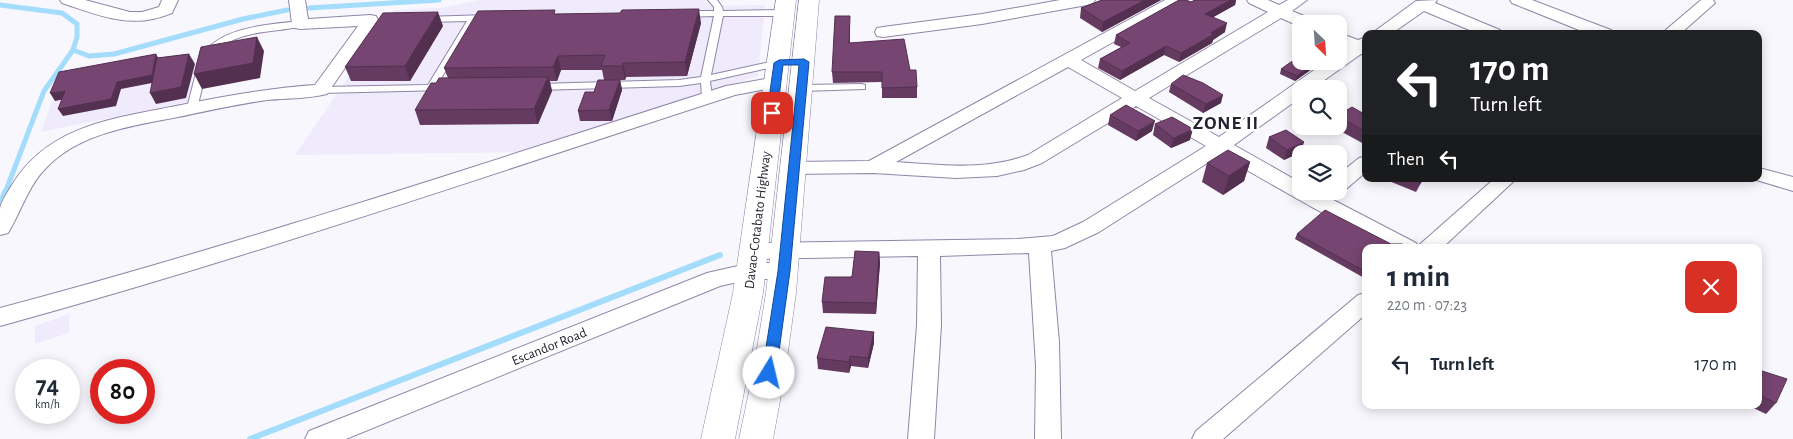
<!DOCTYPE html>
<meta charset="utf-8">
<style>
:root{--surface:#fff;--page:#f6f6f7;--text:#1f2937;--muted:#747a83}
body{margin:0;font-family:"Alegreya Sans",sans-serif;background:var(--page);color:var(--text);height:100vh;display:flex;flex-direction:column;font-size:19px;white-space:nowrap}
*{box-sizing:border-box;margin:0}
p{font-size:16px;color:var(--muted)}
.icon{flex:none;width:28px;height:28px;fill:none;stroke:currentColor;stroke-width:2;stroke-linecap:round;stroke-linejoin:round}
.map{position:relative;flex:1;overflow:hidden}
.details{position:absolute;left:1362px;top:244px;width:400px;height:165px;display:flex;flex-direction:column;background:var(--surface);border-radius:10px;box-shadow:0 2px 12px #0003}
.details>*{flex:none}
.hud{position:absolute;left:1362px;top:30px;width:400px;height:152px;border-radius:10px;box-shadow:0 2px 12px #0003;background:#202124;color:#fff;overflow:hidden}
.needle{width:32px;rotate:155deg}
.controls{position:absolute;left:1292px;top:15px;display:grid;gap:10px}
.controls a{display:grid;place-items:center;width:55px;height:55px;border-radius:10px;background:var(--surface);box-shadow:0 2px 12px #0003;font-size:25px}
.speed{position:absolute;left:15px;top:359px;display:flex;gap:10px;font-size:25px;font-weight:700;text-align:center}
.speed>*{display:grid;place-content:center;width:65px;height:65px;border-radius:50%;background:var(--surface);box-shadow:0 2px 12px #0003;line-height:1}
.speed small{font-size:12px;font-weight:400}
.speed .limit{border:8px solid #d22;background:#fff;color:#111}
.pin{position:absolute;display:grid;place-items:center;width:42px;height:42px;color:#fff;margin:-21px;border-radius:10px;box-shadow:0 2px 8px #0006}
.me{position:absolute;width:55px;margin:-28px;rotate:9deg;stroke-linejoin:round;filter:drop-shadow(0 0 4px #0008)}
.turn{display:flex;align-items:center;gap:18px;height:105px;padding:0 25px;font-size:22px}
.turn .icon{width:65px;height:65px;stroke-width:2.5}
.turn b{display:block;font-size:35px;line-height:42px}
.then{display:flex;align-items:center;height:48px;padding:0 25px;background:#0003;gap:10px;font-size:19px}
.round{display:grid;place-items:center;flex:none;width:52px;height:52px;border-radius:10px;background:var(--page)}
.summary{display:flex;align-items:center;justify-content:space-between;height:85px;padding:0 25px}
h1{font-size:30px;font-weight:700;line-height:38px}
ul{padding:0;list-style:none}
li{display:flex;align-items:center;gap:15px;height:70px;padding:0 25px}
li div{flex:1}
li b{display:block;font-size:19px}
li em{font-style:normal}
.map>svg:first-child{display:block}
.built{fill:#efebfc}
.lines{fill:none;stroke-linecap:round;stroke-linejoin:round}
.stream-far1{stroke:#a3ddfb;stroke-width:5}
.stream{stroke:#a3ddfb;stroke-width:6}
.lane-casing{stroke:#8f86a7;stroke-width:2}
.street-casing{stroke:#8f86a7;stroke-width:2}
.highway-casing{stroke:#8f86a7;stroke-width:1}
.lane{fill:#fff;fill-rule:evenodd}
.street{fill:#fff;fill-rule:evenodd}
.highway{fill:#fff;fill-rule:evenodd}
.wall{fill:#653b61}
.shaded-wall{fill:#53304f}
.building{fill:#764571;stroke:#53304f}
.route{fill:#1a73e8;stroke:#114b97}
.labels{text-anchor:middle;stroke-width:5;stroke-linejoin:round;paint-order:stroke}
.street-label{font-size:14px;fill:#26222f;stroke:#fff}
.district-label{font-size:19px;font-weight:bold;letter-spacing:1px;fill:#26222f;stroke:#fff}
</style>
<div class="map">
<svg width="1793" height="439" viewBox="0 0 1793 439">
<rect width="100%" height="100%" fill="#f9f7fe"/>
<g class="built">
<polygon points="480,0 702,0 711,6 765,5 758,76 525,152 295,155 394,10 440,8"/>
<polygon points="196,58 188,102 41,132 60,78 161,59"/>
<polygon points="69,314 69,333 35,344 35,326"/>
</g>
<g class="lines">
<g class="stream-far1">
<polyline points="0,5 62,13 77,24 77,37 73,50 44,91 5,193"/>
<polyline points="309,8 439,0"/>
<polyline points="73,50 89,56 114,54 243,19 287,10"/>
</g>
<g class="stream">
<polyline points="0,205 5,192"/>
<polyline points="250,439 720,255"/>
</g>
<defs>
<g id="lane">
<polygon points="708,0 717,0 722,7 723,11 785,10 789,13 785,16 723,16 711,75 779,60 782,61 782,65 710,81 712,97 707,100 702,97 701,83 679,86 538,90 533,87 538,84 679,80 701,77 714,16 684,17 680,14 684,11 714,11 714,7"/>
<polygon points="488,15 491,16 491,20 476,21 437,85 445,86 445,90 321,93 316,90 321,87 428,85 467,21 427,22 423,19 424,17"/>
<path d="M300,21l4,3 -1,2c-35,8 -64,2 -93,30h-6l-2,-2c23,-28 65,-29 98,-33z"/>
<polygon points="202,66 207,69 197,108 192,111 189,110 187,108 197,69"/>
<polygon points="862,84 865,85 865,89 802,91 797,88 802,85"/>
</g>
<g id="street">
<path d="M60,0h25l45,12h12l17,-5 3,-7h16l-6,13c-40,17 -71,3 -110,-10z"/>
<path d="M289,0h16l3,19 62,-4 6,1 2,4 -51,74c-19,5 -40,4 -60,6 -30,4 -59,11 -89,17 -46,9 -99,16 -132,51 -18,18 -25,44 -38,65l-8,2c0,-8 0,-18 0,-26 1,-8 8,-17 12,-24 37,-61 105,-67 169,-80 44,-9 89,-17 134,-20l43,-59 -58,3 -6,-1 -2,-4z"/>
<polygon points="1060,0 1095,0 1093,3 1087,5 982,24 883,37 877,36 875,32 877,28 883,27 982,14"/>
<path d="M1165,0h20l-2,3 -102,57 54,31 133,-79 -19,-9 -2,-3h21l11,5 9,-5h19l-15,11 22,9 2,4h-15v3l-20,-9 -132,80 70,39 108,-76h12v-8l8,-5 -8,-4v-11l19,7 8,-3v18l-5,-1 -49,35h-11v8l-67,48 67,38v8h15l100,52 2,3 76,-67h22l-74,69h-53l-79,-42 -90,-51 -121,77 -34,16 -14,3 8,91 2,97h-26l1,-73 -7,-113 -89,3 1,69 -7,114h-26l9,-114 1,-69 -164,3 -8,-3 -3,-5 3,-5 8,-3 264,-4 35,-3 30,-14 123,-76 -70,-40 -94,57 -18,7 -27,6 -41,2 -83,-5 -81,1 -7,-2 -3,-4 3,-4 7,-2 77,-1zM1068,67l54,31 -94,57c-43,16 -87,10 -132,7z"/>
<polygon points="1437,0 1435,3 1500,30 1502,34 1479,34 1424,11 1391,34 1371,34 1416,1"/>
<polygon points="1510,0 1532,0 1611,30 1613,34 1589,34 1512,3"/>
<polygon points="1701,0 1713,0 1715,3 1680,34 1661,34"/>
<path d="M776,77l6,1 3,4 -3,4 -47,9c-244,79 -487,163 -735,231v-18c245,-65 484,-145 726,-222z"/>
<polygon points="1366,156 1366,172 1346,189 1339,190 1339,174 1359,158"/>
<polygon points="1759,168 1793,177 1793,191 1753,179 1759,179"/>
<polygon points="751,263 784,263 792,265 795,271 792,277 784,279 751,279 720,286 346,439 305,439 309,431 707,273"/>
<polygon points="1366,293 1366,314 1223,439 1192,439 1196,431 1358,295"/>
</g>
<g id="highway">
<polygon points="776,0 796,0 763,293 735,439 701,439 733,293"/>
<polygon points="799,0 819,0 796,293 785,373 773,439 739,439 753,373 766,293"/>
</g>
</defs>
<use href="#lane" class="lane-casing"/>
<use href="#street" class="street-casing"/>
<use href="#highway" class="highway-casing"/>
<use href="#lane" class="lane"/>
<use href="#street" class="street"/>
<use href="#highway" class="highway"/>
</g>
<g class="wall">
<polygon points="1102,0 1161,0 1102,32 1080,18 1081,8"/>
<polygon points="1195,0 1236,0 1235,5 1213,17 1225,32 1213,40 1212,43 1179,62 1164,55 1120,80 1098,68 1100,59 1121,47 1114,44 1116,35"/>
<polygon points="556,14 701,23 687,76 626,77 625,80 620,80 622,90 612,121 580,121 578,111 604,80 602,70 561,70 557,81 550,81 552,91 538,124 420,125 415,110 436,83 448,78 444,68"/>
<polygon points="443,26 410,81 351,81 345,67"/>
<polygon points="850,26 850,43 910,70 917,87 917,98 882,98 882,82 833,83 832,72"/>
<polygon points="1301,61 1323,61 1295,81 1280,74 1281,69"/>
<polygon points="1171,84 1221,103 1203,113 1169,92"/>
<polygon points="1110,115 1152,131 1136,141 1108,125"/>
<polygon points="1339,115 1366,115 1366,142 1364,144 1333,127 1333,126 1339,126"/>
<polygon points="1155,124 1190,140 1171,148 1153,135"/>
<polygon points="1269,137 1301,152 1284,160 1266,148"/>
<polygon points="1250,162 1244,181 1223,195 1202,182 1207,163"/>
<polygon points="1390,179 1420,179 1421,183 1416,192 1389,181"/>
<polygon points="1297,234 1391,244 1366,248 1366,279 1295,239"/>
<polygon points="879,252 880,263 876,314 823,313 822,302"/>
<polygon points="874,332 874,343 868,368 851,366 849,373 818,369 817,358"/>
<polygon points="1759,370 1776,403 1766,414 1747,405 1759,405"/>
</g>
<g class="shaded-wall">
<polygon points="1145,0 1161,0 1102,32 1103,22"/>
<polygon points="1231,0 1236,0 1235,5 1203,23 1205,14"/>
<polygon points="699,9 701,23 687,76 685,62"/>
<polygon points="438,12 443,26 410,81 405,66"/>
<polygon points="1227,23 1225,32 1213,40 1212,43 1179,62 1181,53"/>
<polygon points="257,37 264,51 260,78 202,89 194,74"/>
<polygon points="1166,46 1164,55 1120,80 1122,71"/>
<polygon points="156,54 160,61 157,82 121,89 116,106 63,116 58,109 117,82"/>
<polygon points="189,54 195,64 186,98 156,104 150,93"/>
<polygon points="558,56 561,70 557,81 553,67"/>
<polygon points="1318,61 1323,61 1295,81 1297,76"/>
<polygon points="623,63 626,77 625,80 622,66"/>
<polygon points="548,77 552,91 538,124 534,109"/>
<polygon points="620,80 622,90 612,121 609,110"/>
<polygon points="65,91 70,98 55,101 50,93"/>
<polygon points="1223,95 1221,103 1203,113 1206,104"/>
<polygon points="1155,121 1152,131 1136,141 1138,131"/>
<polygon points="1193,129 1190,140 1171,148 1174,138"/>
<polygon points="1304,142 1301,152 1284,160 1287,150"/>
<polygon points="1250,162 1244,181 1223,195 1229,176"/>
<polygon points="879,252 880,263 876,314 876,303"/>
<polygon points="874,332 874,343 868,368 868,358"/>
<polygon points="850,356 851,366 849,373 849,362"/>
</g>
<g class="building">
<polygon points="1102,0 1145,0 1103,22 1081,8"/>
<polygon points="1179,0 1186,0 1191,2 1195,0 1231,0 1205,14 1227,23 1211,33 1214,34 1181,53 1166,46 1122,71 1100,59 1130,43 1116,35"/>
<polygon points="699,9 685,62 623,63 622,66 601,66 605,55 558,56 553,67 444,68 478,11 555,10 554,14 620,13 622,10"/>
<polygon points="438,12 405,66 345,67 383,13"/>
<polygon points="835,16 850,16 849,43 904,39 910,70 916,70 917,87 882,88 882,72 832,72"/>
<polygon points="257,37 253,63 194,74 201,47"/>
<polygon points="156,54 152,75 117,82 111,99 58,109 65,91 50,93 59,72"/>
<polygon points="189,54 181,87 150,93 157,58"/>
<polygon points="1301,55 1301,61 1318,61 1297,76 1281,69"/>
<polygon points="1183,75 1203,83 1223,95 1206,104 1171,84"/>
<polygon points="548,77 534,109 415,110 431,83 436,83 439,78"/>
<polygon points="598,80 620,80 609,110 578,111 585,92 594,92"/>
<polygon points="1126,105 1155,121 1138,131 1110,115"/>
<polygon points="1352,107 1366,115 1366,132 1339,117 1339,115"/>
<polygon points="1172,117 1193,129 1174,138 1155,124"/>
<polygon points="1286,130 1304,142 1287,150 1269,137"/>
<polygon points="1228,150 1250,162 1229,176 1207,163"/>
<polygon points="1410,179 1420,179 1421,183"/>
<polygon points="1325,210 1391,244 1402,244 1408,248 1366,248 1366,272 1297,234"/>
<polygon points="855,251 879,252 876,303 822,302 825,277 852,277"/>
<polygon points="826,327 874,332 868,358 850,356 849,362 817,358"/>
<polygon points="1759,370 1787,379 1776,403 1759,395"/>
</g>
<polygon class="route" points="804,59 809,62 790,271 776,373 774,377 769,379 764,377 762,373 778,271 799,65 783,65 777,113 772,116 767,113 774,63 779,60"/>
<g class="labels">
<g class="street-label">
<text transform="translate(757 220) rotate(-83)" y="5">Davao-Cotabato Highway</text>
<text transform="translate(549 346) rotate(-22)" y="5">Escandor Road</text>
</g>
<g class="district-label">
<text x="1226" y="129">ZONE II</text>
</g>
</g>
</svg>
<div class="controls">
<a><svg class="needle" viewBox="-14 -14 28 28"><path d="M0-13l5 13h-10z" fill="#e53935"/><path d="M0 13l5-13h-10z" fill="#747a83"/></svg></a>
<a><svg class="icon" aria-label="search" viewBox="0 0 24 24"><circle cx="10" cy="10" r="6"/><path d="M15 15l6 6"/></svg></a>
<a><svg class="icon" aria-label="layers" viewBox="0 0 24 24"><path d="M12 4l9 5-9 5-9-5zM3 14l9 5 9-5"/></svg></a>
</div>
<div class="speed"><div>74<small>km/h</small></div><div class="limit">80</div></div>
<div class="pin" style="left:772px;top:113px;background:#d93025"><svg class="icon" aria-label="arrive" viewBox="0 0 24 24"><path d="M6 21V4h12l-3 4 3 4H6"/></svg></div>
<svg class="me" style="left:769px;top:373px" viewBox="-20 -20 40 40"><circle r="19" fill="#fff"/><path d="M0-13L10 11 0 6-10 11z" fill="#1a73e8"/></svg>
<div class="hud">
<div class="turn"><svg class="icon" aria-label="left" viewBox="0 0 24 24"><path d="M17 20v-9H6M10 6l-5 5 5 5"/></svg><div><b>170 m</b>Turn left</div></div>
<div class="then">Then<svg class="icon" aria-label="left" viewBox="0 0 24 24"><path d="M17 20v-9H6M10 6l-5 5 5 5"/></svg></div>
</div>
<section class="details">
<div class="summary"><div><h1>1 min</h1><p>220 m · 07:23</p></div><a class="round" style="background:#d93025;color:#fff"><svg class="icon" aria-label="close" viewBox="0 0 24 24"><path d="M6 6l12 12M18 6L6 18"/></svg></a></div>
<ul>
<li><svg class="icon" aria-label="left" viewBox="0 0 24 24"><path d="M17 20v-9H6M10 6l-5 5 5 5"/></svg><div><b>Turn left</b></div><em>170 m</em></li>
</ul>
</section>
</div>
